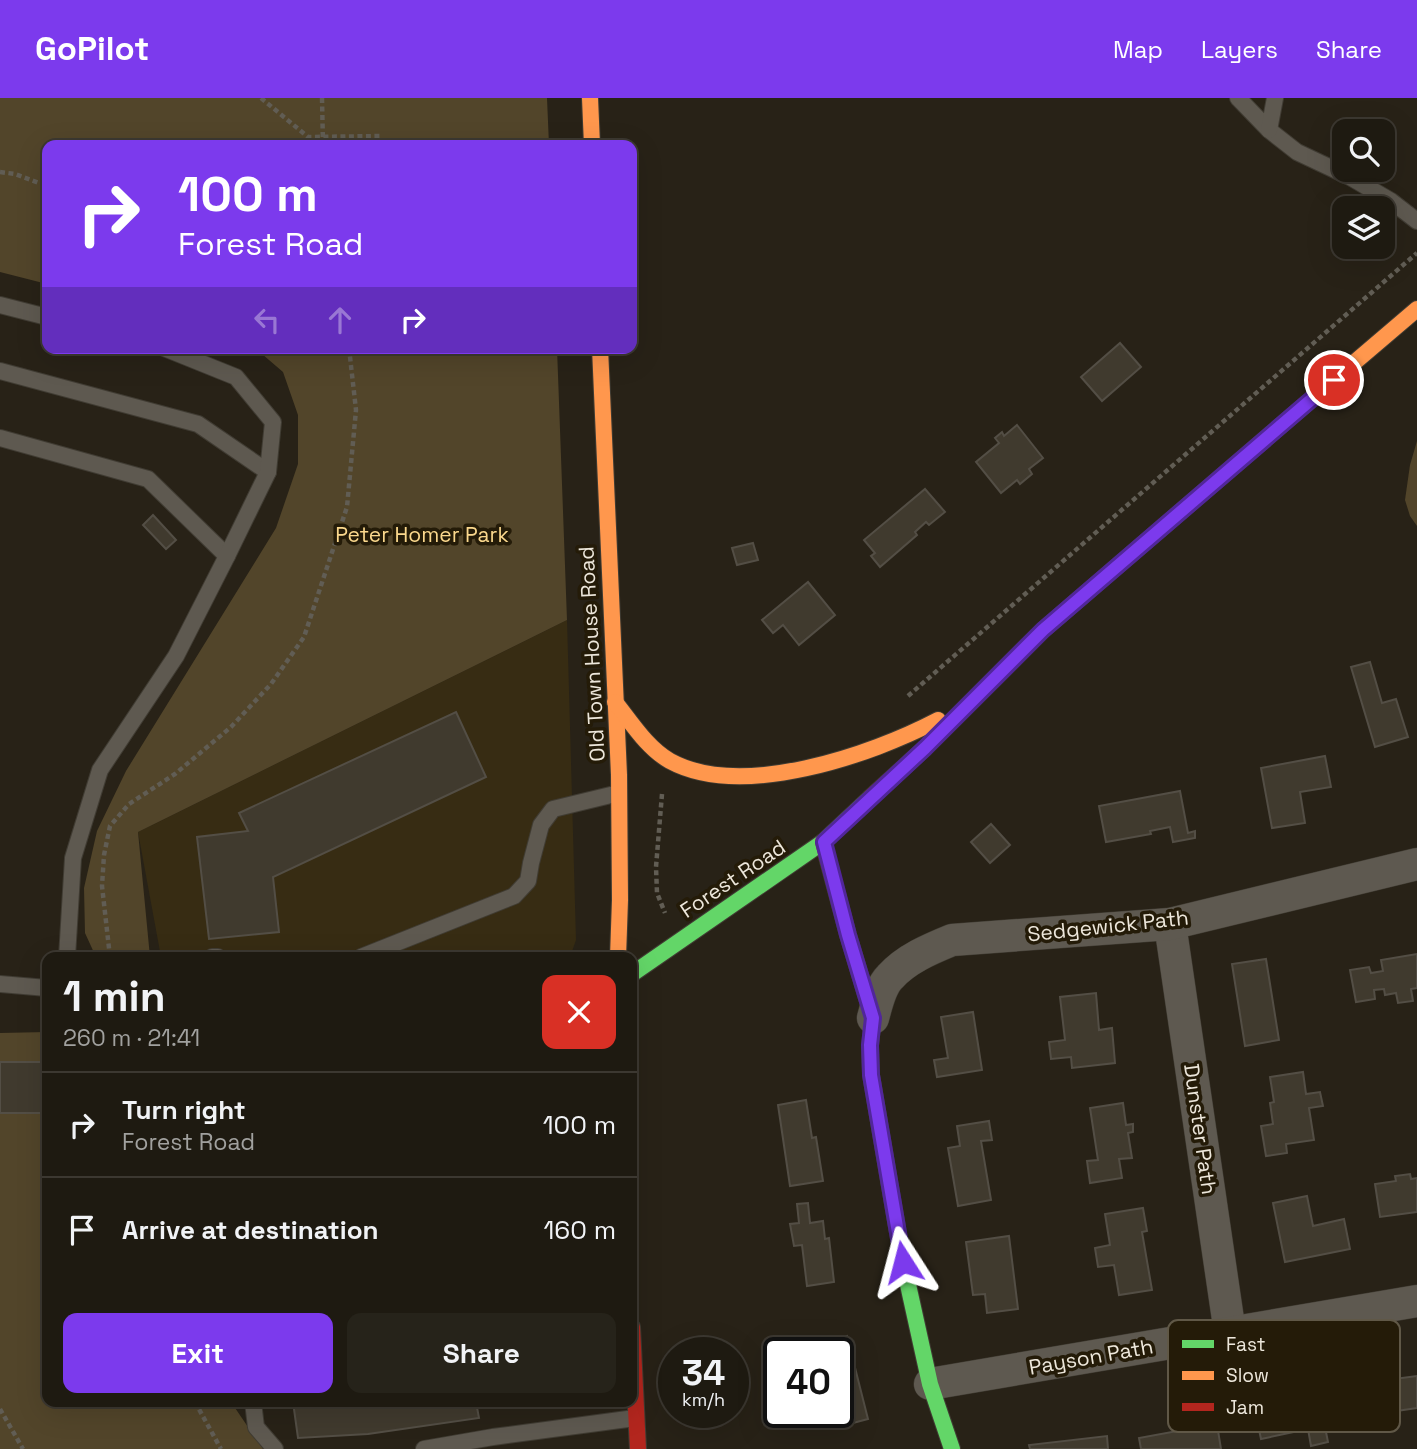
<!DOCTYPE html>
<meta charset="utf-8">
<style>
:root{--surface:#1e1a11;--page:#26231a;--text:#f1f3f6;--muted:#a1a19f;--line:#3c3831;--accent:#7c3aed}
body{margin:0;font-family:"Space Grotesk",sans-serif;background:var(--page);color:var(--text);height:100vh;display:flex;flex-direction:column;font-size:26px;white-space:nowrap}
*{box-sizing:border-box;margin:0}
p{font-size:23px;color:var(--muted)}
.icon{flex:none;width:38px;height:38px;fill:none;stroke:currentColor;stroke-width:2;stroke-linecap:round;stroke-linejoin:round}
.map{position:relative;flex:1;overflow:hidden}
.drawer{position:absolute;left:42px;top:854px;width:595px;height:455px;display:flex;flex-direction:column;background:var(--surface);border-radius:14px;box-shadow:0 7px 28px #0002,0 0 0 2px var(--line)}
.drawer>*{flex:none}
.guide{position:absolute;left:42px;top:42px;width:595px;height:214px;border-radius:14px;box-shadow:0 7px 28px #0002,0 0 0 2px var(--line);background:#7c3aed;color:#fff;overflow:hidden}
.controls{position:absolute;left:1332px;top:21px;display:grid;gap:14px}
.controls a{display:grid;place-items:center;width:63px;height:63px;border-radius:14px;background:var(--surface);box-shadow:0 7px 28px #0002,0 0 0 2px var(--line);font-size:35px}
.speed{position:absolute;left:658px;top:1239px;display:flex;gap:14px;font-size:35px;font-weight:700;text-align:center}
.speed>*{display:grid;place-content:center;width:91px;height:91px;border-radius:50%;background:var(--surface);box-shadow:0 7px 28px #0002,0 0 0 2px var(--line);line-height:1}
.speed small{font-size:18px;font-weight:400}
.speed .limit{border:4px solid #111;border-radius:10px;background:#fff;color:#111}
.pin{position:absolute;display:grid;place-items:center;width:60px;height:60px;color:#fff;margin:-30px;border:4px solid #fff;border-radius:50%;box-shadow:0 2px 7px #0007}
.me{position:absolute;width:77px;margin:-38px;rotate:351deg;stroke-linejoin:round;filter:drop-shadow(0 0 5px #0008)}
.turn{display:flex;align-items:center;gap:24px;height:147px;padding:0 21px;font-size:32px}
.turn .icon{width:91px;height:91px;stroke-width:2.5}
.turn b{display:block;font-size:49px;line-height:60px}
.lanes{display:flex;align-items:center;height:66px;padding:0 21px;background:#0003;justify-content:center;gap:35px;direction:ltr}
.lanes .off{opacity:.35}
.round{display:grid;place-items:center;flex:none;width:74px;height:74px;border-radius:14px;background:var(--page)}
.headline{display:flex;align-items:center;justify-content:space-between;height:119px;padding:0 21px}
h1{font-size:42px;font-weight:800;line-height:52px}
.cta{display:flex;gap:14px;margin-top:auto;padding:14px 21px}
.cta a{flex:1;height:80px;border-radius:14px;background:var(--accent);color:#fff;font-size:28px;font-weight:800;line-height:80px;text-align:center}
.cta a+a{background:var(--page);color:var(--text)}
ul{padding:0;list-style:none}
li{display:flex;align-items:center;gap:21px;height:105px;padding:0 21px;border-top:2px solid var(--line)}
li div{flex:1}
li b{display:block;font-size:26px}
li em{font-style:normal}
header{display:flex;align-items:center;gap:42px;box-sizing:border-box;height:98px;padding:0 35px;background:var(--accent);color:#fff}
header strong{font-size:33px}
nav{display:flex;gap:38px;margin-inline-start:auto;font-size:24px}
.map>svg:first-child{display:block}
.built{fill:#372c13}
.green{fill:#52452a}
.building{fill:#403a2e;stroke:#534e45;stroke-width:2}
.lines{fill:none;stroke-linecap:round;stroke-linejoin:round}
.lane-casing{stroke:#403c33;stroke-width:18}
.street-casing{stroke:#403c33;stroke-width:33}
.fast-casing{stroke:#403c33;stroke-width:18}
.slow-casing{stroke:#403c33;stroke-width:18}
.jam-casing{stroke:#403c33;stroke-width:18}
.path{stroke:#615d54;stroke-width:4.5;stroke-dasharray:5 3.5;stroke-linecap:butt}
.lane{stroke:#5e5950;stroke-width:16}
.street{stroke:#5e5950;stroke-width:32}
.fast{stroke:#63d668;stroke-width:16}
.slow{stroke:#ff974d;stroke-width:16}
.jam{stroke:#b3261e;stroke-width:16}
.route-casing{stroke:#51269a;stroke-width:18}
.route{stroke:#7c3aed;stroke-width:12}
.labels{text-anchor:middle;stroke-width:7;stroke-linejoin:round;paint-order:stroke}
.park-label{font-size:21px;fill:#fbd88d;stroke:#241b08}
.street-label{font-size:21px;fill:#ede7db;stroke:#241b08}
.key{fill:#241b08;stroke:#605847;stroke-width:2}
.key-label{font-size:19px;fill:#ede7db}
</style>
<header>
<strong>GoPilot</strong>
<nav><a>Map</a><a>Layers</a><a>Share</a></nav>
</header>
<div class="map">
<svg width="1417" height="1351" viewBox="0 0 1417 1351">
<rect width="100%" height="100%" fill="#282217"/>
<polygon class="built" points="567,522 576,842 570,859 161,859 138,734"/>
<g class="green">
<polygon points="0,0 547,0 549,47 47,47 47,186 0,174"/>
<polygon points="255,250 557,250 567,522 138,734 150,859 96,859 85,835 84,790 97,733 126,673 276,430 298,366 298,317 283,274"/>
<polygon points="1417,343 1417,428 1410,418 1405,402 1410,367"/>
<polygon points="47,934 47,1304 231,1304 263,1351 0,1351 0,935"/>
</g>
<g class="building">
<polygon points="1120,245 1141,269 1102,303 1081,279"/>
<polygon points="1017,327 1043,360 1029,371 1032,376 1020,386 1017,382 1001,395 976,364 999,345 995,340 1002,334 1004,338"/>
<polygon points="925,391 945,414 929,427 926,424 915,434 917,437 880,469 871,458 875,455 864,442"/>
<polygon points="153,417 176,442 166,451 143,427"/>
<polygon points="753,445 758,462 737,467 732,450"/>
<polygon points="808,484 835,517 799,547 783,527 773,535 762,522"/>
<polygon points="1370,564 1382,605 1396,601 1408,639 1375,649 1351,569"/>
<polygon points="456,614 486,679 273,779 279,834 209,841 197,739 248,733 239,715"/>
<polygon points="1325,658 1331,689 1300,694 1305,725 1272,730 1261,670"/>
<polygon points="1180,693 1188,735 1195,733 1195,740 1173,744 1170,729 1150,733 1151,736 1106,744 1099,708"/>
<polygon points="991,726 1010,747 990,765 971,744"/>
<polygon points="1417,856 1417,890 1411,891 1413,903 1398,905 1396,895 1385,897 1384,891 1374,892 1375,901 1356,904 1350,872 1369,869 1371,875 1383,873 1381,862"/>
<polygon points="1266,861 1279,942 1245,948 1232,866"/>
<polygon points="1096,895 1099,932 1112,930 1115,965 1072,970 1071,959 1051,961 1049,944 1065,942 1060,899"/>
<polygon points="973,914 982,972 937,979 934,962 948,960 941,919"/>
<rect x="0" y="964" width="47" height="51"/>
<polygon points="1303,974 1306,996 1320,994 1323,1008 1309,1010 1314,1042 1286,1046 1287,1055 1266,1058 1261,1028 1273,1026 1270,1005 1274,1004 1270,979"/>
<polygon points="806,1002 812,1040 816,1039 823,1083 790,1088 778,1007"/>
<polygon points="1123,1005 1126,1027 1133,1026 1133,1034 1128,1035 1132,1060 1119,1061 1122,1080 1090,1085 1087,1063 1098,1062 1090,1010"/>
<polygon points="989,1023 992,1042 981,1043 991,1102 958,1108 948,1050 960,1048 957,1028"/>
<polygon points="1410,1076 1411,1081 1417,1080 1417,1114 1380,1119 1375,1086 1396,1083 1395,1078"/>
<polygon points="1307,1098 1313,1128 1344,1121 1350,1151 1285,1164 1273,1105"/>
<polygon points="808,1105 810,1125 823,1123 825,1141 829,1140 834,1184 807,1188 802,1147 794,1148 790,1126 799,1125 797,1106"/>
<polygon points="1143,1110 1147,1133 1142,1134 1152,1192 1119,1197 1114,1167 1098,1169 1095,1150 1110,1147 1105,1116"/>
<polygon points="1009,1138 1018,1211 987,1215 985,1196 973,1197 966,1144"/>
<polygon points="847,1238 868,1321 834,1330 830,1314 838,1314 838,1255 814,1255 812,1247"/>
<polygon points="1417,1278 1417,1310 1376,1316 1371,1284"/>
<polygon points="1318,1294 1328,1344 1311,1348 1308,1331 1261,1341 1254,1308"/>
<polygon points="293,1304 476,1304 479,1320 368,1336 298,1340"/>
<polygon points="1215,1314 1221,1351 1141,1351 1139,1340 1183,1332 1180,1320"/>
<polygon points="1107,1338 1108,1351 1030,1351 1029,1347"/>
</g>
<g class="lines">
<defs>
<g id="lane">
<polyline points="1238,0 1269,32 1297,54 1350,79 1391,103 1417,123"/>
<polyline points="1269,32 1275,0"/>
<polyline points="0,207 47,219"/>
<polyline points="0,273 198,326 268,374"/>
<polyline points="0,340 148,381 227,458"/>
<polyline points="67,859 73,760 100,672 176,558 227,458 268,374 273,324 236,279 164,250"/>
<polyline points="212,859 218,859"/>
<polyline points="361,859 514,798 528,783 531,765 541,727 553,711 619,695"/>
<polyline points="0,886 47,890"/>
<polyline points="253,1304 256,1329 275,1351"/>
<polyline points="424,1351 493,1339 635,1320"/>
</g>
<g id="street">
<polyline points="1170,826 1230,1235"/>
<path d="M873,920c4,-14 7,-31 17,-41 16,-18 40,-28 62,-37l218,-16 247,-60"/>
<polyline points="930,1286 1417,1203"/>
</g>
<g id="fast">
<polyline points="1079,501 1342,275"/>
<polyline points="632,876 823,744 870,700"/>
<polyline points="889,1083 903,1164 930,1286 952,1351"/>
</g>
<g id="slow">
<polyline points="590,0 592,47"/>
<polyline points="600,250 619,677 620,802 618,859"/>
<polyline points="1342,275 1417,211"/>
<path d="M615,604c16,20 32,46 55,59 72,39 201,-6 268,-41"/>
</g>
<g id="jam">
<polyline points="870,700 925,650 1043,532 1079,501"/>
<polyline points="823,744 848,837 873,920 870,948 871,977 889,1083"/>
<polyline points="632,1229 638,1351"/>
</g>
</defs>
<use href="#lane" class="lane-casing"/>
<use href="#street" class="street-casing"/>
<use href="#fast" class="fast-casing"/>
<use href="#slow" class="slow-casing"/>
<use href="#jam" class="jam-casing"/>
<g class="path">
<polyline points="261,0 308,39 382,38"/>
<polyline points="322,0 323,47"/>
<polyline points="0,74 15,76 47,88"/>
<polyline points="908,598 1417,155"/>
<polyline points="662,696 656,769 657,795 665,815"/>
<polyline points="110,859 102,788 104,757 110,728 129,706 175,676 231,629 271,586 304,539 347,409 356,312 349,250"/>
<polyline points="195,1304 221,1351"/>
<polyline points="0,1311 23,1351"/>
</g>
<use href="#lane" class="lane"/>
<use href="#street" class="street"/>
<use href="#fast" class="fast"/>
<use href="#slow" class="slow"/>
<use href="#jam" class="jam"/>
</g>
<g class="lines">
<defs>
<polyline id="route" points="903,1164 871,977 870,947 873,920 848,837 824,744 925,650 1043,532 1334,282"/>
</defs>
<use href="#route" class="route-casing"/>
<use href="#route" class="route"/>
</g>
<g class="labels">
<g class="park-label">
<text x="422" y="444">Peter Homer Park</text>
</g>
<g class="street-label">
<text transform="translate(592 556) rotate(-93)" y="7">Old Town House Road</text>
<text transform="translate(733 781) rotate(-34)" y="7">Forest Road</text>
<text transform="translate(1108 828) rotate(-6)" y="7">Sedgewick Path</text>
<text transform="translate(1200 1031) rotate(82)" y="7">Dunster Path</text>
<text transform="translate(1091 1259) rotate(-10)" y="7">Payson Path</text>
</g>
</g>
<rect x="1168" y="1222" width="232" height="112" rx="10" class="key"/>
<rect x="1182" y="1242" width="32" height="8" fill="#63d668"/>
<rect x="1182" y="1273" width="32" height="9" fill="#ff974d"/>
<rect x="1182" y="1305" width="32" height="8" fill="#b3261e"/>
<g class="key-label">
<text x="1226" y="1253">Fast</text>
<text x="1226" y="1284">Slow</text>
<text x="1226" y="1316">Jam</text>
</g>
</svg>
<div class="controls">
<a><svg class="icon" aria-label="search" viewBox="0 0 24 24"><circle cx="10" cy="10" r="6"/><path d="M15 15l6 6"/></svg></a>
<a><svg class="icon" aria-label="layers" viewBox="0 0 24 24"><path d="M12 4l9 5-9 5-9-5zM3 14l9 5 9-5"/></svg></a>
</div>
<div class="speed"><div>34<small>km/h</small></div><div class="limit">40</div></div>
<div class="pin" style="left:1334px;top:282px;background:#d93025"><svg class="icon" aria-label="arrive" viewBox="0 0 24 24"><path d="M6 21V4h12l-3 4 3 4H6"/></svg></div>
<svg class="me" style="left:903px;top:1164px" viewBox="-20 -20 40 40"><path d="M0-17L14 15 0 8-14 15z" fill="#7c3aed" stroke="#fff" stroke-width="4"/></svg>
<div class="guide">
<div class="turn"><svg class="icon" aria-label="right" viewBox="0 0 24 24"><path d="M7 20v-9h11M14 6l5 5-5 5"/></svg><div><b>100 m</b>Forest Road</div></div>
<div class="lanes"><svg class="icon off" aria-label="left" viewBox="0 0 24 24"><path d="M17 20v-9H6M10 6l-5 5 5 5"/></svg><svg class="icon off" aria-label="ahead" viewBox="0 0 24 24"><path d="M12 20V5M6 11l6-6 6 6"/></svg><svg class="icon" aria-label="right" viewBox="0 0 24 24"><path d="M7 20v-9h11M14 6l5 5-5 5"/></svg></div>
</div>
<section class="drawer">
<div class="headline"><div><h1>1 min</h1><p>260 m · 21:41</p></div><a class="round" style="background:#d93025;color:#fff"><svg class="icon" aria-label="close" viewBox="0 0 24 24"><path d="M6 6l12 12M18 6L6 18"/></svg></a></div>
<ul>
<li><svg class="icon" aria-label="right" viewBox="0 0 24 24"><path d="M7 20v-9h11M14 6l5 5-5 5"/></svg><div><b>Turn right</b><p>Forest Road</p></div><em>100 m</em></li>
<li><svg class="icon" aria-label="arrive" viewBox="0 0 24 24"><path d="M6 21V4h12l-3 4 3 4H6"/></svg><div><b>Arrive at destination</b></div><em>160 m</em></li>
</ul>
<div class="cta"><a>Exit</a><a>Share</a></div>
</section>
</div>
